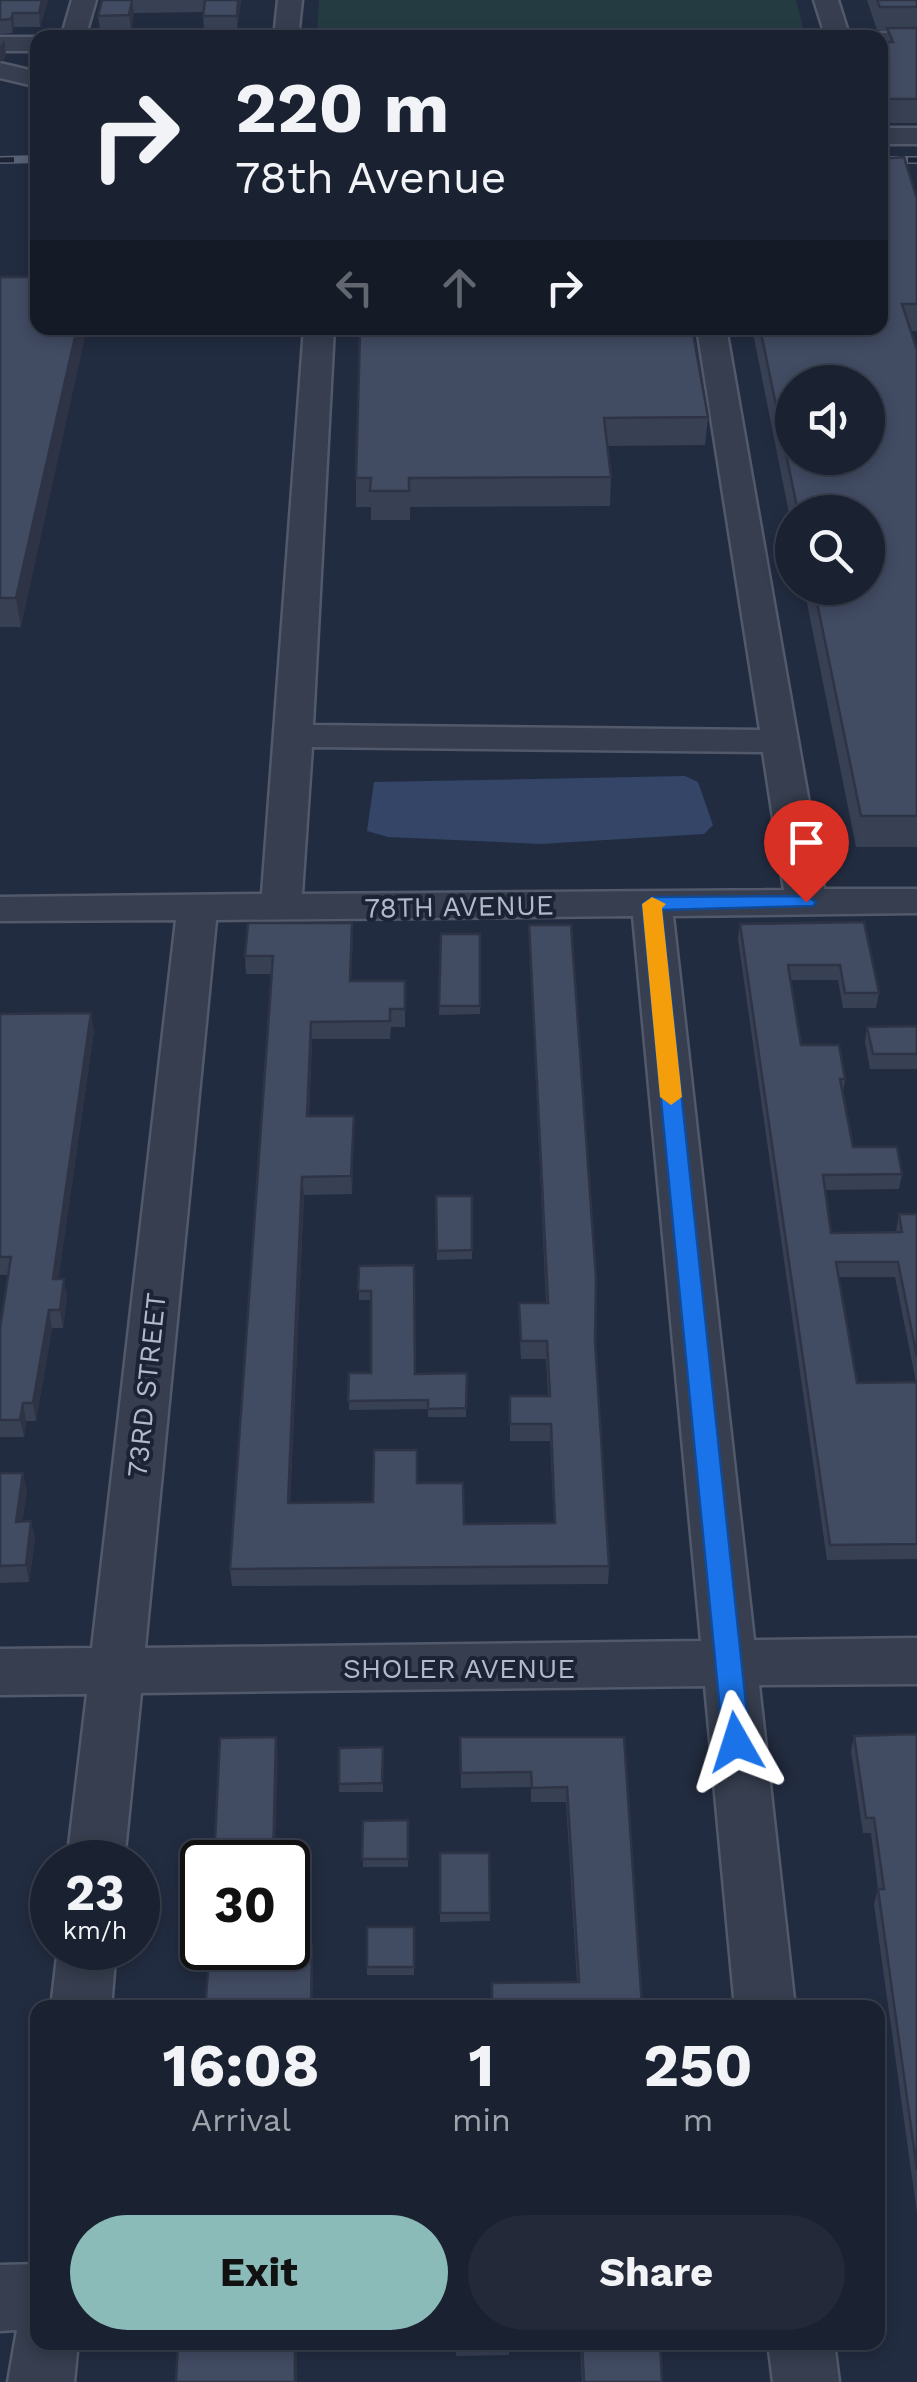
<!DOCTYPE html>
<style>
:root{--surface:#1a2130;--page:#232938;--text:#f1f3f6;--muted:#9fa3ab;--line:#383e4c;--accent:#8bbbb9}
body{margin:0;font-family:"Work Sans",sans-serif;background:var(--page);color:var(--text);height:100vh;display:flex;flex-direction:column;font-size:38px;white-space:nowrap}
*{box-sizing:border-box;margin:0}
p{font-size:32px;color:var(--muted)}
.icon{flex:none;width:55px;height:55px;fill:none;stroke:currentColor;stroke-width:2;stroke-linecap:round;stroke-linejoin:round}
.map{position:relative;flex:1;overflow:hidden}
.sheet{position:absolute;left:30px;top:2000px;width:855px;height:350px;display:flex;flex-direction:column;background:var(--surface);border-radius:20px;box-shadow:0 5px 15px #0003,0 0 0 2px var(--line)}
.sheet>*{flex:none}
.hud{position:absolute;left:30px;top:30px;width:858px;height:305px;border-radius:20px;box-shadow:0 5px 15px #0003,0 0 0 2px var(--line);background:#1a2130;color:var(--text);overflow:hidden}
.fabs{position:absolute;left:775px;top:365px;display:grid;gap:20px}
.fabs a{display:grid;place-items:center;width:110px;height:110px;border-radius:50%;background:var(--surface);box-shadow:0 5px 15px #0003,0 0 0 2px var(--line);font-size:50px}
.speed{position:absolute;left:30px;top:1840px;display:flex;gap:20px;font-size:50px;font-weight:700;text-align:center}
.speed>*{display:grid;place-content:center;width:130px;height:130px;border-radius:50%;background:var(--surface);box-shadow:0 5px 15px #0003,0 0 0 2px var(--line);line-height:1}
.speed small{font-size:25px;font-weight:400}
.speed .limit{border:5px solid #111;border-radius:15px;background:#fff;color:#111}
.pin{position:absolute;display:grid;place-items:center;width:85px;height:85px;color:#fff;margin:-102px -42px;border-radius:50% 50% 50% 0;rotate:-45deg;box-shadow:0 0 10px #0007}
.pin .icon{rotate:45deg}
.me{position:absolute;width:110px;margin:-55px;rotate:354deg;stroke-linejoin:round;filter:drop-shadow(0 0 8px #0008)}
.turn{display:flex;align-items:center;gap:35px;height:210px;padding:0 40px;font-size:45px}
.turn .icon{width:130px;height:130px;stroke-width:2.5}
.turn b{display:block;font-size:70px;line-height:85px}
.lanes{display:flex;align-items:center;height:95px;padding:0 40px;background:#0003;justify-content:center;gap:50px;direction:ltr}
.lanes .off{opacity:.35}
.eta{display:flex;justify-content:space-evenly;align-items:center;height:170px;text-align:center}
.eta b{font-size:60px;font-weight:700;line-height:70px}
.primary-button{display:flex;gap:20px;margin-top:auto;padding:20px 40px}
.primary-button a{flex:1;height:115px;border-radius:60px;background:var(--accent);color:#111;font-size:40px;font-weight:700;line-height:115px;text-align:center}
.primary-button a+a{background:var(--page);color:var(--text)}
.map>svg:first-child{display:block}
.green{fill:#243b41}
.water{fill:#344568}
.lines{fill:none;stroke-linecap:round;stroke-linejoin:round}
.minor-casing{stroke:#51596a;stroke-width:5}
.minor{fill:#363e4f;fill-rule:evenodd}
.rail-casing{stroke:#586277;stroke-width:8}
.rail{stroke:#1b2334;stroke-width:5;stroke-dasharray:14;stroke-linecap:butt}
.wall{fill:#384054;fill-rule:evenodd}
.shaded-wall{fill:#2e3445}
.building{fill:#414b62;stroke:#2e3445;stroke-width:2.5;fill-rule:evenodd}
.route{fill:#1a73e8;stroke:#114b97;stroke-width:2.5}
.slow{fill:#f59e0b}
.labels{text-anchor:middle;stroke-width:8;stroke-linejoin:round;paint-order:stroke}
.street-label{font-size:28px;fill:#b2b9ca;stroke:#1b2334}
</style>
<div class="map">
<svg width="917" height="2382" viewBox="0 0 917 2382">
<rect width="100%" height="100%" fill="#222c40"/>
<polygon class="green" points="319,0 796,0 803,28 790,33 317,35"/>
<polygon class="water" points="685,776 698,782 713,825 704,834 540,844 388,837 367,831 374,782"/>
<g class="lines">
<defs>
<g id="minor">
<polygon points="72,0 96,0 85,38 61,38"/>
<polygon points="278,0 302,0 298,38 274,38"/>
<polygon points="814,0 838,0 850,38 826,38"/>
<polygon points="880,33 917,33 917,47 880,47 880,38 870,38"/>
<polygon points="0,37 38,37 41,38 38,38 38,51 0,51"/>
<polygon points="0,63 38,72 38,87 0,78"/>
<rect x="880" y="128" width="37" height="16"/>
<path d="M304,328h30l-21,397 447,5 -63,-402h29l98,561h93v24l-244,3 81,724 163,-2v46l-158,1 36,323h-60l-30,-322 -564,7 -17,169h-57l20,-168 -87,1v-46l92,-1 84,-728 -176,1v-24l262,-3zM312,747l451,5 21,138 -482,4zM633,916l68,725 -556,7 71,-728z"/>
<polygon points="58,1948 116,1948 111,2008 51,2008"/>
<polygon points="38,2264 38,2342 78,2342 74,2382 8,2382 17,2330 0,2331 0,2265"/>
<polygon points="768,2342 834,2342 839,2382 773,2382"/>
</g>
</defs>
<use href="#minor" class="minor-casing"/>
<use href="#minor" class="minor"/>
<defs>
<g id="rail">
<polyline points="0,160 38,159"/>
<polyline points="880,160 917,160"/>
</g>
</defs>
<use href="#rail" class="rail-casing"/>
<use href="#rail" class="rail"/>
</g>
<g class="wall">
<polygon points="0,0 48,0 40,27 14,27 12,33 0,34"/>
<polygon points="102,0 241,0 237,30 204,30 203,12 134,13 131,30 100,30 98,16"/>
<polygon points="867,0 917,0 917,123 880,123 880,42 886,42 887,30 877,30"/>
<polygon points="917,199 917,331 911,331 917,350 917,847 856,847 804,588 868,588 868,512 792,512 792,528 752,328 880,328"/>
<polygon points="0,277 21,627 0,627"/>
<polygon points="360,334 708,417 705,445 608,446 611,477 610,506 410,507 410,520 371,520 371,507 356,507 356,478"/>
<path d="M864,922l15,71 -3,15h-33l-5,-28h-47l10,65 44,34 -2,15 10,53 49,27 -3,15 -74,1 6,43 65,-1 3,-18h18v345l-90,1 -89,-621 2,-15zM839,1277h56l21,105 -59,1z"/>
<polygon points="352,923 351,981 405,981 405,1027 391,1027 390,1039 312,1039 309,1116 354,1116 352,1194 304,1195 290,1503 373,1502 417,1483 464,1524 554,1523 550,1441 510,1441 510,1396 548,1396 546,1359 521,1359 519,1321 519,1303 546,1303 529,925 595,1341 609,1566 608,1584 232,1586 230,1569 271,974 246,974 245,956"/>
<polygon points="441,934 480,934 480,1014 439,1015"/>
<polygon points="0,1016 94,1031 58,1279 67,1296 63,1328 52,1328 36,1421 26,1421 24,1437 0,1437 0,1328 8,1275 0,1275"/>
<polygon points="917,1026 917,1069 870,1069 865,1042 867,1027"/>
<polygon points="436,1196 472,1196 472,1259 437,1260"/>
<polygon points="359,1266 415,1374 467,1373 466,1417 428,1417 428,1409 349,1410 349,1373 371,1373 371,1300 359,1300"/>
<polygon points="0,1473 27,1491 22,1522 35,1538 29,1582 0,1583"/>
<polygon points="917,1734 917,2213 874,1904 878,1889 871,1833 863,1833 851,1751 854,1736"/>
<polygon points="460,1737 624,1737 642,2007 577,1982 566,1802 531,1802 531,1787 461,1788"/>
<polygon points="383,1747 383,1792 339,1792 339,1784"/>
<polygon points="408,1820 408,1867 363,1867 363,1821"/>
<polygon points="489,1853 490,1921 440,1922 440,1913"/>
<rect x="367" y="1927" width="47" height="48"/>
<polygon points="313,1961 312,2008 205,2008"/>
<polygon points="456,2342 509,2342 509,2355 456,2356"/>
<polygon points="580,2342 660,2342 662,2382 582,2382"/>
</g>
<g class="shaded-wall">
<polygon points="42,0 48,0 40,27 39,13"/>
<polygon points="132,0 134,13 131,30 129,15"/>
<polygon points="238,0 241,0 237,30 237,16"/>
<polygon points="13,13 14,27 12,33 11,19"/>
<polygon points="4,40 6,55 4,60 0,62 0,47"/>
<polygon points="77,328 87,328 21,627 16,598"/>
<polygon points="352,923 353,941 350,999 350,981"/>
<polygon points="91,1013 94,1031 56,1297 53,1279"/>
<polygon points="311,1022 312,1039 308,1134 307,1116"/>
<polygon points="354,1116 354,1134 352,1194 351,1176"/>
<polygon points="302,1177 304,1195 289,1521 288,1503"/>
<polygon points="64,1279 67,1296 63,1328 60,1310"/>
<polygon points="49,1310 52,1328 36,1421 33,1403"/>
<polygon points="23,1403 26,1421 24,1437 20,1420"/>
<polygon points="23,1473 27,1491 20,1539 16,1522"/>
<polygon points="31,1521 35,1538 29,1582 26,1565"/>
<polygon points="276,1737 278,1753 275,1862 273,1862"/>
<polygon points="312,1945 313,1961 312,2008 311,2008"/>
<rect x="295" y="2342" width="2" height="40"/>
</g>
<g class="building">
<polygon points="0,0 42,0 39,13 13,13 11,19 0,20"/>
<polygon points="102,0 132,0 129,15 98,16"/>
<polygon points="205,0 238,0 237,16 203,16"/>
<polygon points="877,0 917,0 917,7 880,7"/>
<polygon points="887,28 917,28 917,99 880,99 880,42 893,42"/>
<path d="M904,157l13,42v105h-15l15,46v466h-56l-47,-228h54v-76h-70l-38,-184h120v-169zM792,382h76v76h-76z"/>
<polygon points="0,277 38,277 38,328 77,328 16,598 0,598"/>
<polygon points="391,328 692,328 708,417 604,418 611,477 409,478 409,491 370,491 371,478 356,478 360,334 391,333"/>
<polygon points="864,922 879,993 845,993 840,965 788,965 801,1045 839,1045 845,1079 840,1079 853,1147 897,1147 902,1174 823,1175 831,1233 902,1232 899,1214 917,1214 917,1357 898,1262 836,1262 857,1383 917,1382 917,1544 830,1545 740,924"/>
<polygon points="248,923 352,923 350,981 405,981 405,1009 390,1009 390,1021 311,1022 307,1116 354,1116 351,1176 302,1177 288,1503 373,1502 374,1450 417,1450 417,1483 463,1483 464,1524 555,1523 551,1424 510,1424 510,1396 550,1396 547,1341 521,1341 519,1303 548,1303 529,925 571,925 596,1278 595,1341 609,1566 230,1569 273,956 245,956"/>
<polygon points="441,934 480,934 480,1006 439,1006"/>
<polygon points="91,1013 53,1279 64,1279 60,1310 49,1310 33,1403 23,1403 20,1420 0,1420 0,1328 11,1257 0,1257 0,1014"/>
<polygon points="917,1026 917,1054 873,1054 867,1027"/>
<polygon points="436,1196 472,1196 472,1250 437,1251"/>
<polygon points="414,1265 415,1374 467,1373 466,1408 428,1409 428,1400 348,1401 349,1373 371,1373 371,1291 358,1291 359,1266"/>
<polygon points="0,1473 23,1473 16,1522 31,1521 26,1565 0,1566"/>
<polygon points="917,1734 917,2170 878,1889 884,1889 874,1818 866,1818 854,1736"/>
<polygon points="276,1737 273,1862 214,1862 220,1738"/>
<polygon points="460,1737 624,1737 642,2007 492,2008 492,1983 579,1982 567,1787 532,1788 531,1772 461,1773"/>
<polygon points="383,1747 382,1783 339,1784 339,1748"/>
<polygon points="408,1820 408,1859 362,1859 363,1821"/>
<polygon points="440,1853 489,1853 490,1913 440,1913"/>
<rect x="367" y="1927" width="47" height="40"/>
<polygon points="312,1945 311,2004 262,2006 262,2008 205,2008 210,1948 288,1948 288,1946"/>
<polygon points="178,2342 295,2342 295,2382 176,2382"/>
<polygon points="456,2342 509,2342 509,2348 456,2349"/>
<polygon points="582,2342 660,2342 662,2382 584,2382"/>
</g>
<polygon class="route" points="806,896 816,902 813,906 662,910 750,1742 746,1750 736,1754 727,1750 723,1742 642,904 652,897"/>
<polygon class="slow" points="652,897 666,904 662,908 682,1097 671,1105 660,1097 642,904"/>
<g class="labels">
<g class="street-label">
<text transform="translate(459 906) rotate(-1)" y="10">78TH AVENUE</text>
<text transform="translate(146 1385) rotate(-84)" y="10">73RD STREET</text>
<text x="459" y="1678">SHOLER AVENUE</text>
</g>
</g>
</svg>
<div class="fabs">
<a><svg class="icon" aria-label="sound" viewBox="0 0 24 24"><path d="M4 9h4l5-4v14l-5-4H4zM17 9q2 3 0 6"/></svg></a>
<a><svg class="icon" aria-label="search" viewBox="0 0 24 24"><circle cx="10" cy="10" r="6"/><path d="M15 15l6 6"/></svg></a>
</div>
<div class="speed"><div>23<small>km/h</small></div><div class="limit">30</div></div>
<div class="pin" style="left:806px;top:902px;background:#d93025"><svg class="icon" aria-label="arrive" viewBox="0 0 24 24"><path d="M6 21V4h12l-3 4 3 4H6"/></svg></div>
<svg class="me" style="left:736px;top:1742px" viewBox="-20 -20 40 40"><path d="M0-17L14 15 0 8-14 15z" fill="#1a73e8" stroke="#fff" stroke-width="4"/></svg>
<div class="hud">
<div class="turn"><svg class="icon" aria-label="right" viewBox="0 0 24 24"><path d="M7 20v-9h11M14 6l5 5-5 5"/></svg><div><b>220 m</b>78th Avenue</div></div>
<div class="lanes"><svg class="icon off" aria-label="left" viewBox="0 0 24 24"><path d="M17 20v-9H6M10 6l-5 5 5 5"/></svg><svg class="icon off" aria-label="ahead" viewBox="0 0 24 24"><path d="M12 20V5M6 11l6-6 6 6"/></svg><svg class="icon" aria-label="right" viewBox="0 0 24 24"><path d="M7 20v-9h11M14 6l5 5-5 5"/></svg></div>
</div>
<section class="sheet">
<div class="eta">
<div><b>16:08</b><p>Arrival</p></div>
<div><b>1</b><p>min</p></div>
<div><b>250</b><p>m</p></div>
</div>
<div class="primary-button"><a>Exit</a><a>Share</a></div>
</section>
</div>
